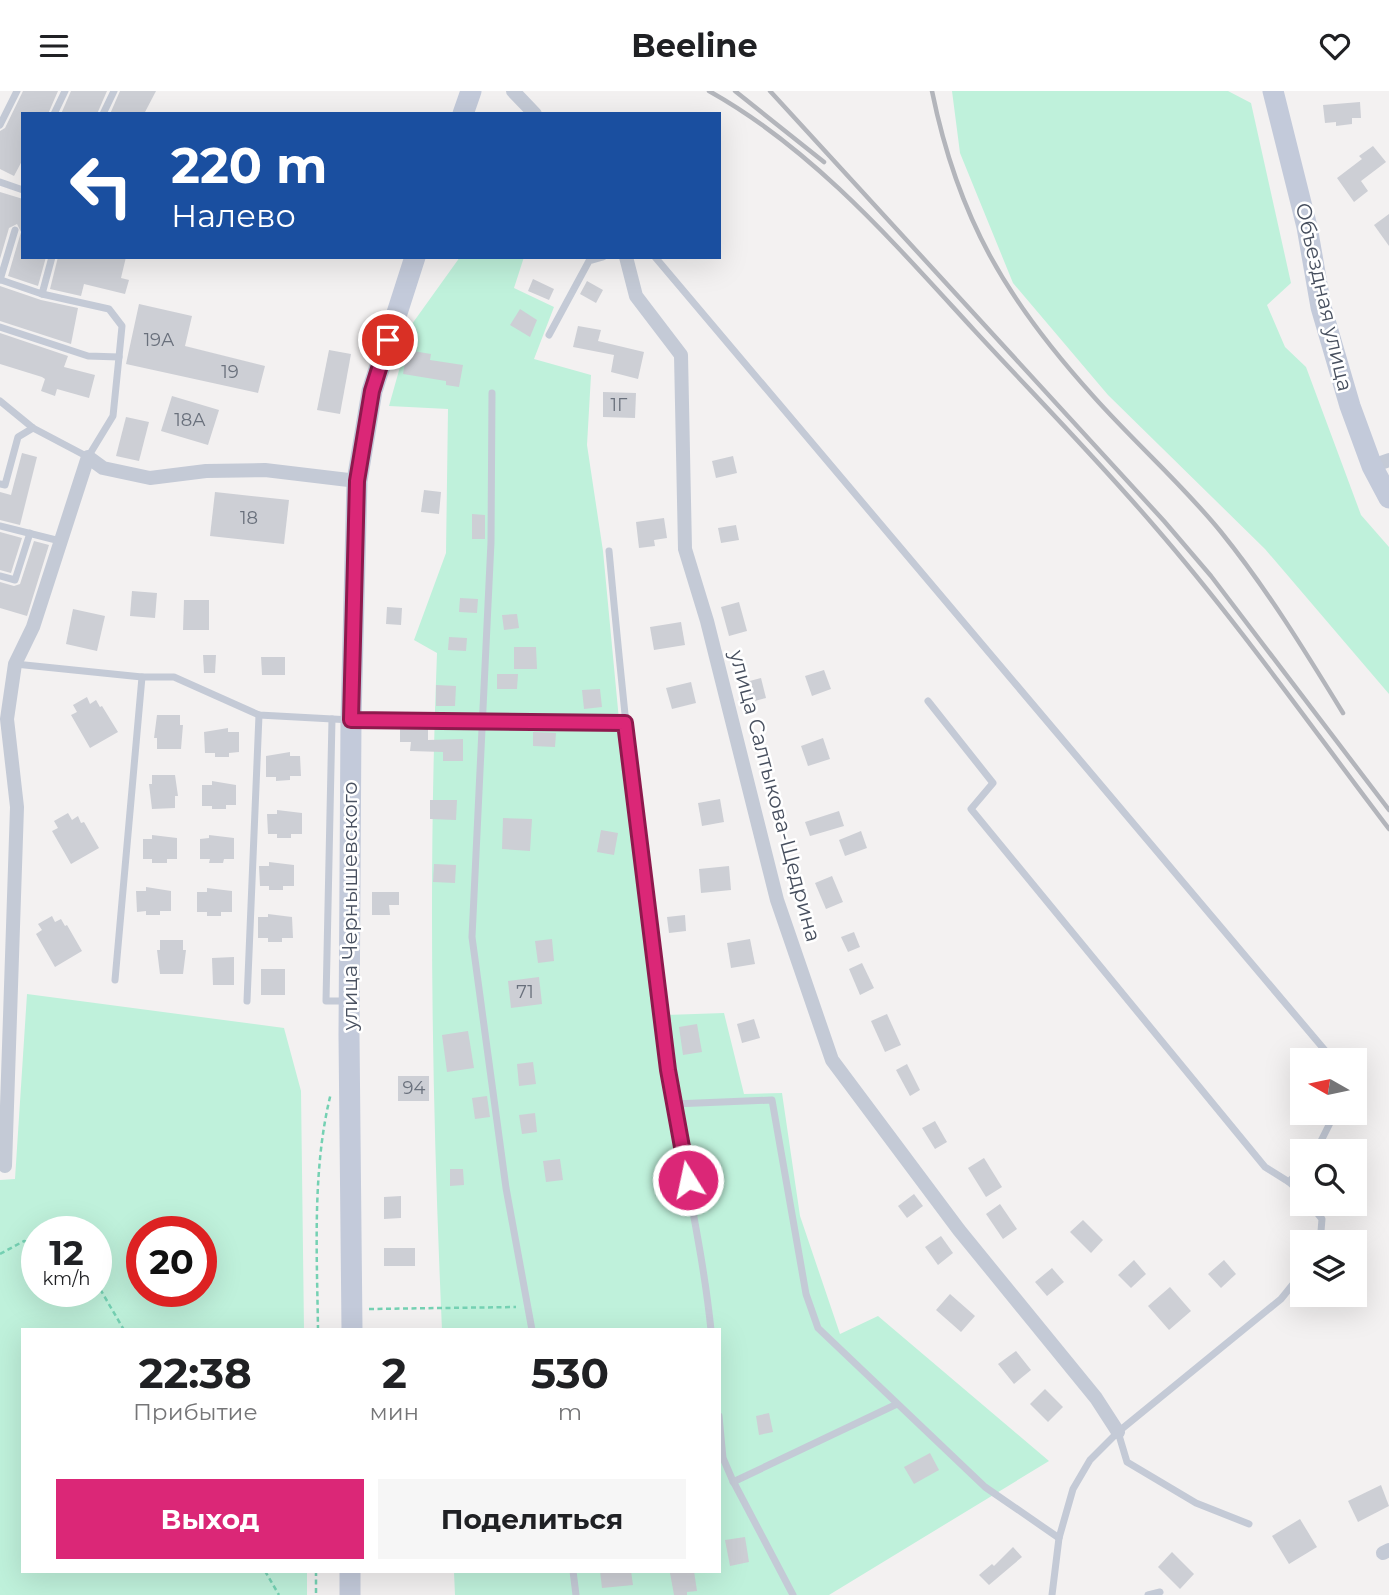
<!DOCTYPE html>
<html lang="ru">
<meta charset="utf-8">
<style>
:root{--surface:#fff;--page:#f6f6f6;--text:#202124;--muted:#757577;--accent:#db2777}
body{margin:0;font-family:Montserrat,sans-serif;background:var(--page);color:var(--text);height:100vh;display:flex;flex-direction:column;font-size:26px;white-space:nowrap}
*{box-sizing:border-box;margin:0}
p{font-size:23px;color:var(--muted)}
.icon{flex:none;width:38px;height:38px;fill:none;stroke:currentColor;stroke-width:2;stroke-linecap:round;stroke-linejoin:round}
.map{position:relative;flex:1;overflow:hidden}
.details{position:absolute;left:21px;top:1237px;width:700px;height:245px;display:flex;flex-direction:column;background:var(--surface);border-radius:0px;box-shadow:0 7px 28px #0002}
.details>*{flex:none}
.top-card{position:absolute;left:21px;top:21px;width:700px;height:147px;border-radius:0px;box-shadow:0 7px 28px #0002;background:#1a4fa0;color:#fff;overflow:hidden}
.needle{width:46px;rotate:279deg}
.fabs{position:absolute;left:1290px;top:957px;display:grid;gap:14px}
.fabs a{display:grid;place-items:center;width:77px;height:77px;border-radius:0px;background:var(--surface);box-shadow:0 7px 28px #0002;font-size:35px}
.speed{position:absolute;left:21px;top:1125px;display:flex;gap:14px;font-size:35px;font-weight:700;text-align:center}
.speed>*{display:grid;place-content:center;width:91px;height:91px;border-radius:50%;background:var(--surface);box-shadow:0 7px 28px #0002;line-height:1}
.speed small{font-size:18px;font-weight:400}
.speed .limit{border:10px solid #d22;background:#fff;color:#111}
.pin{position:absolute;display:grid;place-items:center;width:60px;height:60px;color:#fff;margin:-30px;border:4px solid #fff;border-radius:50%;box-shadow:0 2px 7px #0007}
.me{position:absolute;width:77px;margin:-38px;rotate:350deg;stroke-linejoin:round;filter:drop-shadow(0 0 5px #0008)}
.turn{display:flex;align-items:center;gap:24px;height:147px;padding:0 35px;font-size:32px}
.turn .icon{width:91px;height:91px;stroke-width:2.5}
.turn b{display:block;font-size:49px;line-height:60px}
.eta{display:flex;justify-content:space-evenly;align-items:center;height:119px;text-align:center}
.eta b{font-size:42px;font-weight:700;line-height:49px}
.action{display:flex;gap:14px;margin-top:auto;padding:14px 35px}
.action a{flex:1;height:80px;border-radius:0px;background:var(--accent);color:#fff;font-size:28px;font-weight:700;line-height:80px;text-align:center}
.action a+a{background:var(--page);color:var(--text)}
header{display:flex;justify-content:space-between;align-items:center;height:91px;padding:0 35px;background:var(--surface);font-size:32px;font-weight:700}
.map>svg:first-child{display:block}
.green{fill:#bff1db;fill-rule:evenodd}
.building{fill:#cdcfd5}
.lines{fill:none;stroke-linecap:round;stroke-linejoin:round}
.path{stroke:#75d1b3;stroke-width:2.5;stroke-dasharray:5 3.5;stroke-linecap:butt}
.lane{stroke:#c4cad6;stroke-width:7}
.street{stroke:#c4cad6;stroke-width:14}
.secondary{stroke:#c3cada;stroke-width:21}
.rail{stroke:#b3b5bb;stroke-width:4.5}
.route-casing{stroke:#8e194d;stroke-width:18}
.route{stroke:#db2777;stroke-width:12}
.labels{text-anchor:middle;stroke-width:5;stroke-linejoin:round;paint-order:stroke}
.number-label{font-size:18px;fill:#69707c}
.street-label{font-size:21px;fill:#48505f;stroke:#fff}
</style>
<header><svg class="icon" aria-label="menu" viewBox="0 0 24 24"><path d="M4 6h16M4 12h16M4 18h16"/></svg>Beeline<svg class="icon" aria-label="heart" viewBox="0 0 24 24"><path d="M12 20l-8-8c-3-5 5-10 8-4 3-6 11-1 8 4z"/></svg></header>
<div class="map">
<svg width="1389" height="1504" viewBox="0 0 1389 1504">
<rect width="100%" height="100%" fill="#f3f1f1"/>
<g class="green">
<polygon points="952,0 1228,0 1251,12 1291,192 1267,214 1285,256 1306,276 1361,424 1389,456 1389,603 1265,458 1108,304 1013,192 960,62"/>
<path d="M460,166h64l-10,31 40,19 -20,52 57,16 -4,70 16,106 18,190 45,274 58,-2 20,81 38,-1 18,123 40,118 38,-18 171,145 -220,134h-374l-1,-23 265,-1v-241h-277c-10,-225 -14,-452 -5,-677l-23,-13 32,-87 2,-144 -59,-3 23,-82z"/>
<path d="M27,903l257,34 17,63 3,239h-281v241l284,1v23h-307v-415l15,-1zM37,1141h59v59h-59zM142,1141h59v59h-59z"/>
</g>
<g class="building">
<polygon points="23,0 58,0 48,23 23,23 23,68 14,85 0,78 0,40 5,37"/>
<polygon points="71,0 107,0 97,23 61,23"/>
<polygon points="120,0 156,0 144,23 110,23"/>
<polygon points="1360,11 1361,27 1352,27 1352,33 1336,35 1336,31 1325,32 1323,14"/>
<polygon points="1373,55 1386,71 1361,90 1368,100 1354,111 1337,87 1362,68 1359,65"/>
<polygon points="0,101 23,108 23,166 46,166 38,195 8,185 21,141 17,133 9,137 0,168"/>
<polygon points="1389,123 1389,155 1374,134"/>
<polygon points="58,166 126,166 121,187 129,189 125,203 84,193 81,205 50,198"/>
<polygon points="533,188 554,198 549,209 528,200"/>
<polygon points="587,190 603,199 596,212 580,203"/>
<polygon points="0,195 41,209 78,217 71,253 0,230"/>
<polygon points="139,213 192,225 185,255 265,275 258,302 126,273"/>
<polygon points="520,218 537,229 530,246 510,234"/>
<polygon points="578,235 601,239 598,250 644,261 638,288 611,281 614,264 573,256"/>
<polygon points="0,242 68,265 64,276 95,284 89,307 57,298 55,305 41,300 45,288 42,286 0,273"/>
<polygon points="329,259 351,263 340,323 317,319"/>
<polygon points="407,259 431,263 430,269 463,274 459,296 446,294 446,290 403,283"/>
<polygon points="603,301 636,302 635,327 603,326"/>
<polygon points="172,305 219,319 208,354 161,340"/>
<polygon points="126,326 149,331 139,370 116,365"/>
<polygon points="22,362 37,366 20,434 0,429 0,401 11,404"/>
<polygon points="733,365 737,382 716,387 712,370"/>
<polygon points="424,399 441,401 439,423 421,421"/>
<polygon points="215,401 289,409 284,453 210,445"/>
<polygon points="472,423 485,424 485,448 472,448"/>
<polygon points="664,427 667,447 654,449 655,455 639,457 636,431"/>
<polygon points="736,434 739,449 721,452 718,437"/>
<polygon points="0,441 22,447 11,482 0,479"/>
<polygon points="34,450 49,454 27,525 0,517 0,491 14,495 20,493"/>
<polygon points="132,500 157,502 155,527 130,525"/>
<polygon points="460,507 478,508 477,522 459,521"/>
<polygon points="184,509 209,509 209,539 183,539"/>
<polygon points="739,511 747,540 729,545 721,516"/>
<polygon points="387,516 402,517 401,534 386,533"/>
<polygon points="73,518 105,525 97,560 66,553"/>
<polygon points="517,523 519,537 504,539 502,524"/>
<polygon points="681,531 685,554 654,559 650,536"/>
<polygon points="449,546 467,547 466,560 448,559"/>
<polygon points="514,556 536,556 537,578 514,578"/>
<polygon points="203,564 216,564 215,582 204,582"/>
<polygon points="261,566 285,566 285,584 262,584"/>
<polygon points="824,579 831,598 812,605 805,585"/>
<polygon points="497,583 518,583 517,598 497,598"/>
<polygon points="761,587 766,607 751,611 746,591"/>
<polygon points="691,591 696,612 672,618 666,597"/>
<polygon points="436,594 456,595 455,615 436,615"/>
<polygon points="600,598 602,616 584,618 582,599"/>
<polygon points="87,606 90,613 96,609 100,616 102,615 118,641 90,657 71,624 77,621 73,614"/>
<polygon points="157,624 180,624 180,634 183,634 181,658 157,658 157,647 154,647"/>
<polygon points="228,637 228,641 239,641 239,661 229,662 229,666 215,666 215,662 205,662 204,641"/>
<polygon points="400,637 428,638 428,649 463,648 463,670 443,670 443,661 410,660 411,651 400,651"/>
<polygon points="533,641 556,642 555,656 533,655"/>
<polygon points="823,647 830,668 808,675 801,655"/>
<polygon points="290,661 290,665 300,665 301,685 290,685 290,689 276,690 276,686 266,686 266,665"/>
<polygon points="152,684 175,684 178,705 175,705 175,717 152,718 149,693 152,693"/>
<polygon points="212,690 236,694 236,714 226,714 226,718 212,718 212,715 202,715 202,694 212,694"/>
<polygon points="720,708 724,731 702,735 698,712"/>
<polygon points="430,709 457,709 456,729 430,728"/>
<polygon points="277,719 302,722 302,743 291,743 291,747 277,747 277,743 268,743 267,723 277,723"/>
<polygon points="839,720 844,735 810,745 805,731"/>
<polygon points="68,722 72,729 78,725 81,732 84,731 99,757 71,773 52,740 58,737 54,730"/>
<polygon points="503,727 532,728 530,760 502,758"/>
<polygon points="601,739 618,742 614,764 597,761"/>
<polygon points="861,740 867,757 845,765 839,749"/>
<polygon points="152,744 177,747 177,768 167,768 167,772 152,772 152,768 143,768 143,748 152,748"/>
<polygon points="209,744 234,747 234,768 224,768 223,772 209,772 210,768 200,768 200,748 209,747"/>
<polygon points="269,771 294,774 294,795 283,795 283,799 269,799 269,795 260,795 259,775 269,775"/>
<polygon points="434,773 456,774 455,792 433,791"/>
<polygon points="729,775 731,799 701,802 699,778"/>
<polygon points="832,785 843,811 826,818 815,792"/>
<polygon points="146,796 171,800 171,820 160,820 160,824 146,824 146,820 137,821 136,800 146,800"/>
<polygon points="207,797 232,800 232,821 221,821 221,825 207,825 207,821 197,821 197,801 207,801"/>
<polygon points="372,801 399,801 399,814 389,814 390,824 372,824"/>
<polygon points="268,823 292,826 293,847 282,847 282,851 268,851 268,847 258,847 258,826 268,826"/>
<polygon points="685,824 686,840 669,842 667,826"/>
<polygon points="52,825 55,831 61,828 65,835 67,834 82,860 55,876 36,843 42,839 38,833"/>
<polygon points="854,841 860,856 848,861 841,846"/>
<polygon points="552,848 554,870 538,872 535,850"/>
<polygon points="750,848 755,873 731,877 727,852"/>
<polygon points="160,849 183,849 183,859 186,859 183,883 160,883 157,859 160,859"/>
<polygon points="234,866 234,894 213,894 212,867"/>
<polygon points="862,872 874,897 860,904 849,878"/>
<rect x="261" y="878" width="24" height="26"/>
<polygon points="539,886 542,913 511,917 508,890"/>
<polygon points="887,923 901,954 885,961 871,930"/>
<polygon points="754,928 760,947 742,952 737,933"/>
<polygon points="697,933 702,961 683,964 679,936"/>
<polygon points="468,940 474,977 447,981 442,944"/>
<polygon points="533,971 536,993 519,995 517,973"/>
<polygon points="907,973 920,999 910,1005 896,979"/>
<rect x="398" y="985" width="31" height="25"/>
<polygon points="487,1005 490,1026 475,1028 472,1007"/>
<polygon points="535,1022 537,1041 522,1043 519,1024"/>
<polygon points="935,1030 947,1051 935,1058 922,1037"/>
<polygon points="984,1067 1002,1096 986,1106 968,1077"/>
<polygon points="560,1068 563,1089 546,1091 543,1070"/>
<polygon points="450,1078 463,1078 464,1094 450,1095"/>
<polygon points="914,1103 923,1115 907,1127 898,1115"/>
<polygon points="401,1105 401,1127 384,1128 384,1106"/>
<polygon points="1000,1113 1017,1138 1003,1148 986,1123"/>
<polygon points="1083,1129 1103,1149 1091,1162 1070,1141"/>
<polygon points="941,1145 953,1162 938,1174 925,1156"/>
<rect x="384" y="1157" width="31" height="18"/>
<polygon points="1134,1169 1146,1183 1131,1197 1118,1184"/>
<polygon points="1224,1169 1236,1183 1221,1197 1208,1183"/>
<polygon points="1052,1177 1064,1191 1047,1205 1035,1191"/>
<polygon points="1170,1196 1191,1220 1169,1239 1148,1215"/>
<polygon points="950,1203 975,1225 961,1241 936,1219"/>
<polygon points="1016,1260 1031,1279 1014,1293 998,1273"/>
<polygon points="1045,1298 1063,1316 1048,1331 1030,1313"/>
<polygon points="769,1322 773,1341 759,1344 756,1325"/>
<polygon points="930,1362 939,1379 914,1393 904,1376"/>
<polygon points="1381,1394 1389,1415 1358,1431 1348,1410"/>
<polygon points="1300,1428 1317,1456 1289,1473 1272,1445"/>
<polygon points="745,1446 749,1471 730,1475 725,1449"/>
<polygon points="1013,1456 1022,1466 989,1494 979,1484 992,1473 994,1475"/>
<polygon points="1172,1461 1194,1483 1180,1498 1158,1476"/>
<polygon points="600,1480 631,1480 633,1494 602,1497"/>
<polygon points="694,1480 697,1500 687,1501 687,1504 674,1504 670,1482"/>
</g>
<g class="lines">
<g class="path">
<polyline points="0,1163 24,1150 37,1153"/>
<polyline points="96,1191 124,1239"/>
<polyline points="369,1218 516,1216"/>
<path d="M318,1239c-1,-77 -6,-162 13,-237"/>
<polyline points="265,1480 279,1504"/>
<polyline points="316,1480 316,1504"/>
</g>
<g class="lane">
<polyline points="54,23 65,0"/>
<polyline points="103,23 114,0"/>
<polyline points="0,34 17,0"/>
<polyline points="0,91 23,99"/>
<polyline points="655,166 1334,970"/>
<polyline points="0,189 15,139"/>
<polyline points="1,189 42,203 52,166"/>
<polyline points="0,236 88,265 119,266 122,235 109,218 42,203"/>
<polyline points="549,244 589,170 603,166"/>
<polyline points="492,302 491,451 472,846 506,1097 532,1239"/>
<polyline points="0,310 33,337 88,366 113,325 119,266"/>
<polyline points="0,393 5,394 18,346 33,337"/>
<polyline points="0,435 60,450"/>
<path d="M609,460c16,172 34,345 59,517 12,88 34,174 43,262"/>
<polyline points="0,485 15,489 30,442"/>
<polyline points="15,573 142,586 174,586 259,624 351,629 625,632"/>
<polyline points="928,610 993,692 971,718 1265,1076 1289,1091"/>
<polyline points="332,628 326,910 345,910"/>
<polyline points="115,889 142,586"/>
<polyline points="247,910 259,624"/>
<polyline points="674,1013 772,1009 806,1203 818,1237 985,1396 1059,1447"/>
<polyline points="1316,1060 1335,1022"/>
<polyline points="1302,1076 1289,1091 1302,1103"/>
<polyline points="1310,1113 1322,1128 1320,1152"/>
<polyline points="719,1325 723,1367 732,1388 793,1504"/>
<polyline points="1118,1341 1127,1371 1196,1412 1249,1433"/>
<polyline points="733,1391 897,1313"/>
<polyline points="573,1480 576,1504"/>
<polyline points="1052,1504 1059,1447 1073,1398 1090,1369 1118,1341 1281,1208 1302,1182"/>
<polyline points="1148,1504 1160,1501"/>
</g>
<g class="street">
<polyline points="513,0 535,23"/>
<polyline points="626,166 636,205 681,264 685,458 707,530 777,809 832,969 959,1139 1096,1307 1118,1341"/>
<polyline points="1372,375 1389,369"/>
<polyline points="5,1075 17,716 7,628 15,573 33,536 88,366 103,377 150,387 206,380 265,379 357,390"/>
<polyline points="1383,1462 1389,1459"/>
</g>
<g class="secondary">
<polyline points="1273,0 1307,136 1321,216 1350,315 1372,375 1389,407"/>
<polyline points="463,23 471,0"/>
<polyline points="352,1239 349,944 351,629 357,390 372,300 415,166"/>
<polyline points="350,1504 350,1480"/>
</g>
<g class="rail">
<path d="M709,0c104,58 185,152 265,239 61,66 124,130 182,198 83,96 156,200 233,301"/>
<polyline points="735,0 824,71"/>
<polyline points="770,0 1164,430 1211,485 1389,719"/>
<path d="M932,0c26,128 75,210 162,306 41,46 88,87 127,135 46,57 84,119 122,181"/>
</g>
</g>
<g class="lines">
<defs>
<polyline id="route" points="388,249 372,300 357,390 351,629 625,632 668,979 688,1089"/>
</defs>
<use href="#route" class="route-casing"/>
<use href="#route" class="route"/>
</g>
<g class="labels">
<g class="number-label">
<text x="159" y="255">19А</text>
<text x="230" y="287">19</text>
<text x="619" y="320">1Г</text>
<text x="190" y="335">18А</text>
<text x="249" y="433">18</text>
<text x="525" y="907">71</text>
<text x="414" y="1003">94</text>
</g>
<g class="street-label">
<text transform="translate(1324 206) rotate(77)" y="7">Объездная улица</text>
<text transform="translate(775 705) rotate(75)" y="7">улица Салтыкова-Щедрина</text>
<text transform="translate(350 815) rotate(-90)" y="7">улица Чернышевского</text>
</g>
</g>
</svg>
<div class="fabs">
<a><svg class="needle" viewBox="-14 -14 28 28"><path d="M0-13l5 13h-10z" fill="#e53935"/><path d="M0 13l5-13h-10z" fill="#757577"/></svg></a>
<a><svg class="icon" aria-label="search" viewBox="0 0 24 24"><circle cx="10" cy="10" r="6"/><path d="M15 15l6 6"/></svg></a>
<a><svg class="icon" aria-label="layers" viewBox="0 0 24 24"><path d="M12 4l9 5-9 5-9-5zM3 14l9 5 9-5"/></svg></a>
</div>
<div class="speed"><div>12<small>km/h</small></div><div class="limit">20</div></div>
<div class="pin" style="left:388px;top:249px;background:#d93025"><svg class="icon" aria-label="arrive" viewBox="0 0 24 24"><path d="M6 21V4h12l-3 4 3 4H6"/></svg></div>
<svg class="me" style="left:688px;top:1089px" viewBox="-20 -20 40 40"><circle r="17" fill="#db2777" stroke="#fff" stroke-width="3"/><path d="M0-11L8 9 0 5-8 9z" fill="#fff"/></svg>
<div class="top-card">
<div class="turn"><svg class="icon" aria-label="left" viewBox="0 0 24 24"><path d="M17 20v-9H6M10 6l-5 5 5 5"/></svg><div><b>220 m</b>Налево</div></div>
</div>
<section class="details">
<div class="eta">
<div><b>22:38</b><p>Прибытие</p></div>
<div><b>2</b><p>мин</p></div>
<div><b>530</b><p>m</p></div>
</div>
<div class="action"><a>Выход</a><a>Поделиться</a></div>
</section>
</div>
